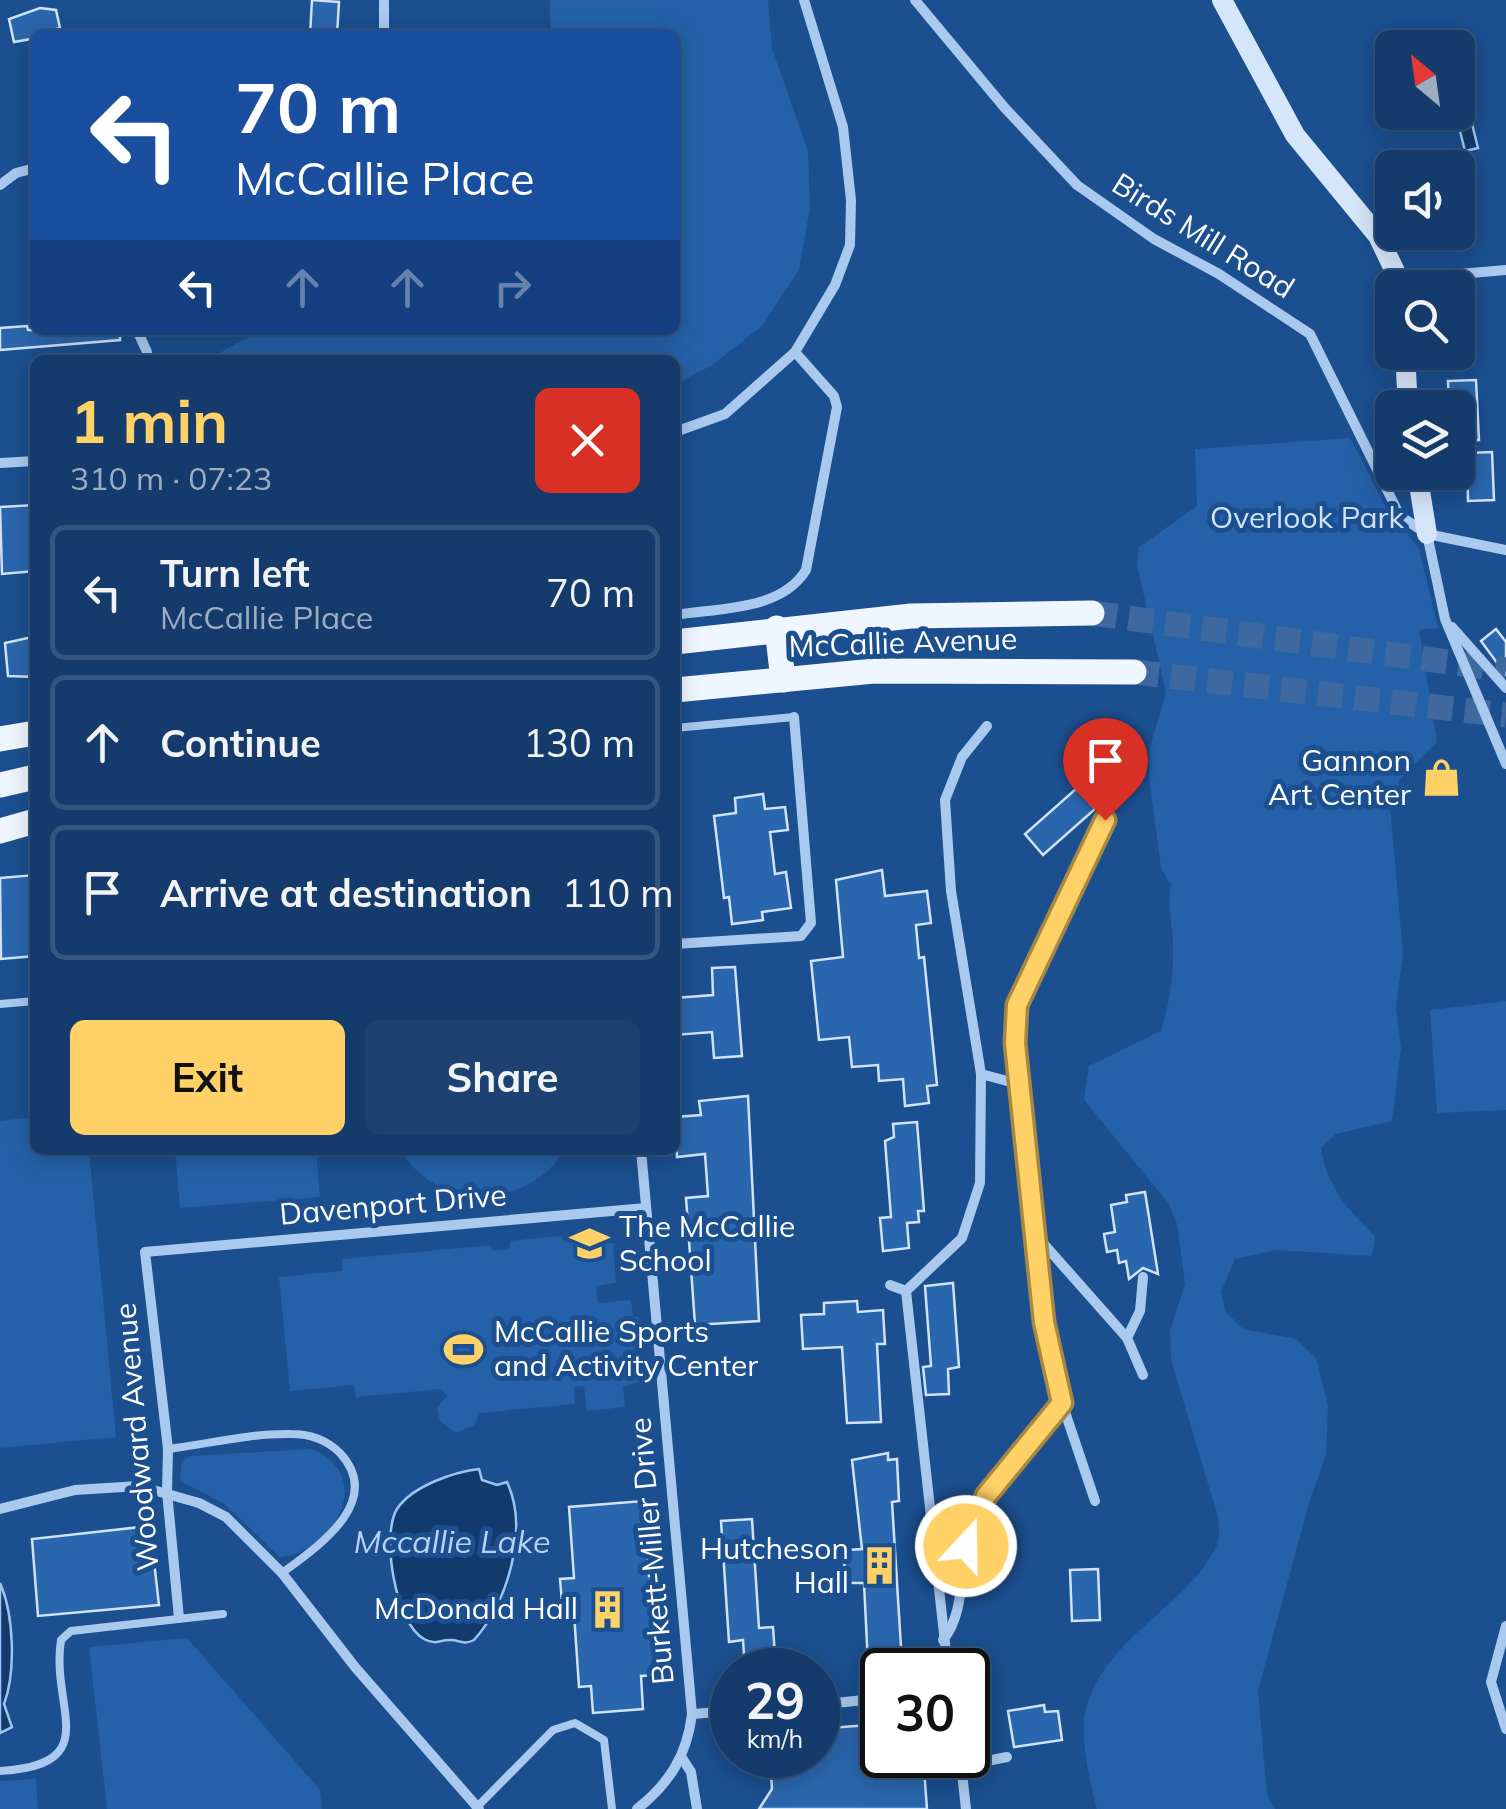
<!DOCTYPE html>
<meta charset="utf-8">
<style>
:root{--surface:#143b6b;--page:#1d4271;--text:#f1f3f6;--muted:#9dadc1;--line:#33557e;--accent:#ffd166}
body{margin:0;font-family:Mulish,sans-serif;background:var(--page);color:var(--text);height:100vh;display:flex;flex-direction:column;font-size:38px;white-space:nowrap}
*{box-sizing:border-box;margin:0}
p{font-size:32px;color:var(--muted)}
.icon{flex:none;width:55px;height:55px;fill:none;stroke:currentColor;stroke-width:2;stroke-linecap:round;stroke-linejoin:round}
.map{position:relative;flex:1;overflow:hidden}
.panel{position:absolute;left:30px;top:355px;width:650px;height:800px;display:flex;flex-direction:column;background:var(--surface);border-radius:15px;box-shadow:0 5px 25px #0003,0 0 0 2px var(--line)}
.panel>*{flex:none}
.hud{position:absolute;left:30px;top:30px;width:650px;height:305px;border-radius:15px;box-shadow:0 5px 25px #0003,0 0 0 2px var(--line);background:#1a4fa0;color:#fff;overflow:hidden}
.needle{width:65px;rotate:331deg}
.controls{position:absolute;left:1375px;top:30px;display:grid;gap:20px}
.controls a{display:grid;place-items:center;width:100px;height:100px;border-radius:15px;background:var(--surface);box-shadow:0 5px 25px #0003,0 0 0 2px var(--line);font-size:50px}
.speed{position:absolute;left:710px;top:1648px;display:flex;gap:20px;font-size:50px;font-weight:700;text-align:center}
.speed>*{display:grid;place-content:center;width:130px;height:130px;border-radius:50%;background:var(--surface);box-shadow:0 5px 25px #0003,0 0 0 2px var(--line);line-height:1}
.speed small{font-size:25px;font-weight:400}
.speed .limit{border:5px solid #111;border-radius:15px;background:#fff;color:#111}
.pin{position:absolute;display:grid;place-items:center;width:85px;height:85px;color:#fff;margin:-102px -42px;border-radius:50% 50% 50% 0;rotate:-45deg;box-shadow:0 0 10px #0007}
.pin .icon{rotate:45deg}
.me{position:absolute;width:110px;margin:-55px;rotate:21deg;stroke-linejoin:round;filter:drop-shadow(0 0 8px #0008)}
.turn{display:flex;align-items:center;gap:35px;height:210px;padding:0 40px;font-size:45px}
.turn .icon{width:130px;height:130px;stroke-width:2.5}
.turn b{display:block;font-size:70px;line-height:85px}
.lanes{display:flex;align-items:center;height:95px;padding:0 40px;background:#0003;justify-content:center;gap:50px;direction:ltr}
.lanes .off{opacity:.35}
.round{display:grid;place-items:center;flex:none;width:105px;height:105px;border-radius:15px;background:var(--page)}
.headline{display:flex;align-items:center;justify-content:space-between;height:170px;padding:0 40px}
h1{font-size:60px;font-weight:700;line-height:75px;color:var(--accent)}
.action{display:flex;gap:20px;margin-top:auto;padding:20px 40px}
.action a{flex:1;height:115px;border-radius:15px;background:var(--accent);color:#111;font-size:40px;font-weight:700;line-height:115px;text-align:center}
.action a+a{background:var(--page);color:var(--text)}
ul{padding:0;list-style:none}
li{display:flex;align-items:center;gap:30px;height:135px;margin:0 20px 15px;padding:0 20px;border:5px solid var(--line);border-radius:15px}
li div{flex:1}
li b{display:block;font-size:38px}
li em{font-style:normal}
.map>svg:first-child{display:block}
.green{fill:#2461a8}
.water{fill:#123a6d;stroke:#9cc4f0;stroke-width:2.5}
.building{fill:#2a66ad;stroke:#cfe3fa;stroke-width:2.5}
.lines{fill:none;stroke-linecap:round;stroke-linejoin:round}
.primary-tunnel{stroke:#3d69a0;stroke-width:25;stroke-dasharray:25 12;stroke-linecap:butt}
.lane{stroke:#a9c9ee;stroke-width:8}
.street{stroke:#a9c9ee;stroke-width:10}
.secondary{stroke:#d6e6fa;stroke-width:20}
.primary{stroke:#f0f6ff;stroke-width:25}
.route-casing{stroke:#a68842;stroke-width:25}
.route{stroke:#ffd166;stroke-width:18}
.labels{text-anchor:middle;stroke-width:10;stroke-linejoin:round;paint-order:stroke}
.street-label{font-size:30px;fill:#fff;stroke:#1b4f8f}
.park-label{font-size:30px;fill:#cfe3fa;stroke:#1b4f8f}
.poi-label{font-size:30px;fill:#fff;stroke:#1b4f8f;text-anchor:end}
.water-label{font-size:32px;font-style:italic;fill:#b5d3f5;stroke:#1b4f8f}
</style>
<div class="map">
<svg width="1506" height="1809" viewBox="0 0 1506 1809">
<rect width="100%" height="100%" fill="#1b4f8f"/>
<g class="green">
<polygon points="550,0 768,0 772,48 808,151 810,208 799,270 762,326 712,365 675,385 675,360 207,360 261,330 675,330 675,35 550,35"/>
<path d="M1350,438l35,67 34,44 19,79 -19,2 18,112 -37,37 -10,28 13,146 -7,55 5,40 -9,73 -56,13 -15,14c6,39 27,62 54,88l-3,20 -96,-6 -41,9 -14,33 5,20 17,17 53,10 20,19 12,48 -2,49 -17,48 -51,188 9,103 8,15h-178c-7,-26 -18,-73 -11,-100 19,-72 100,-101 130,-162 5,-8 2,-21 2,-30l-47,-157 -1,-29 15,-47 -8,-60 -8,-20 -85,-104 5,-34 72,-35c9,-29 13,-58 12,-89 -1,-21 -6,-36 -2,-57l-10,-17 -11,-82 -1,-36 17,-57 -29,-128 2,-18 58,-41 -2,-57z"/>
<polygon points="1506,1001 1506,1110 1437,1113 1430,1010"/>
<polygon points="35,1117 35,1150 89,1150 116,1437 0,1448 0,1121"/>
<polygon points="175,1150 316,1150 320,1197 180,1208"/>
<path d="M400,1150h165c-38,61 -128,61 -165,0z"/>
<polygon points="600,1232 601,1244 613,1243 616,1283 596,1286 598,1303 631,1300 633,1317 639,1317 645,1380 623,1387 625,1407 587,1411 584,1386 574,1387 575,1404 480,1413 474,1425 456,1433 440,1421 437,1408 447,1396 442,1389 356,1397 354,1385 290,1391 279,1277 342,1271 342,1259 491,1245 492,1251 510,1249 510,1241"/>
<path d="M311,1449c67,26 22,105 -31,108l-57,-54 -43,-22 2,-20 9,-5z"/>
<polygon points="187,1638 320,1790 322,1809 107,1809 89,1647"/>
<polygon points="36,1779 38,1809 0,1809 0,1781"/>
</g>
<g class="water">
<polygon points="1471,120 1478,148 1465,151 1458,123"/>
<path d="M479,1469l3,11 15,5 10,-3c22,47 1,121 -33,158 -10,5 -12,1 -22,0 -13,-1 -15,6 -28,-1 -29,-16 -43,-104 -27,-130 15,-23 57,-37 82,-40z"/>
<path d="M0,1583c14,32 16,89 4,121l8,23 -12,6z"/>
</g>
<g class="building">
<polygon points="312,0 339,2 337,35 310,35"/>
<polygon points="40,8 56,10 60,28 52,30 54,35 14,42 9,19"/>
<polygon points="1472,214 1474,232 1458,234 1458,215"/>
<polygon points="27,326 28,330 120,330 120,340 0,350 0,328"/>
<polygon points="1476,380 1479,440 1458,441 1458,408 1449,408 1448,381"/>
<polygon points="1492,452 1494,500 1468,501 1467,453"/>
<polygon points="35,505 35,571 2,574 0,507"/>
<polygon points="1496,629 1506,642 1506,675 1481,641"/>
<polygon points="32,637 35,677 8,676 5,643"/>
<polygon points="1077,788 1095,809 1043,855 1025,834"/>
<polygon points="763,794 765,809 785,807 788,830 770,832 775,874 786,872 791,908 762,912 763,920 732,924 729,897 724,898 714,816 736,813 735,798"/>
<polygon points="882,870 885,896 927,891 931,923 916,925 919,958 924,957 937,1085 927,1086 929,1103 905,1106 903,1079 879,1081 878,1065 852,1067 849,1037 819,1040 811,961 843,957 836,880"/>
<polygon points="35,875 35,956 1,959 0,878"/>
<polygon points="735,967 742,1056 714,1058 712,1032 675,1035 675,998 713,995 712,968"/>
<polygon points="748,1096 759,1321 695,1325 686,1198 708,1196 705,1154 677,1157 675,1117 701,1115 699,1101"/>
<polygon points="917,1122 924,1211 918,1211 919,1222 907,1223 909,1248 883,1251 880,1218 891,1217 885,1141 894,1137 893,1124"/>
<polygon points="1145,1192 1158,1274 1143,1268 1129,1279 1126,1261 1119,1263 1117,1250 1107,1252 1104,1234 1115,1232 1111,1205 1127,1202 1126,1195"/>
<polygon points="953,1283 959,1367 948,1369 949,1394 926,1395 923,1367 931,1366 925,1286"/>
<polygon points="857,1301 858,1312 883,1310 885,1344 877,1344 881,1422 847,1423 842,1347 803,1349 801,1315 824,1314 824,1303"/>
<polygon points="888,1453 888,1460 897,1459 899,1501 892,1502 902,1663 868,1665 864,1583 849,1583 842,1556 847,1550 862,1549 852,1460"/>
<polygon points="643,1501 649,1576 658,1575 661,1604 652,1605 658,1675 641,1676 643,1709 593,1713 591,1686 579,1687 574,1613 563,1614 560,1579 574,1578 569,1507"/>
<polygon points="752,1519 759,1628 773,1627 776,1670 745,1670 743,1640 729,1642 721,1521"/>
<polygon points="150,1526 159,1605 38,1616 32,1539"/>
<polygon points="1098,1569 1100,1620 1072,1621 1070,1570"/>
<polygon points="1044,1705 1045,1712 1058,1711 1062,1740 1014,1747 1008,1711"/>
<polygon points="882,1724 882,1755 923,1755 927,1809 759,1809 772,1789 771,1773 788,1767 787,1755 818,1755 818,1738 831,1737 830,1728"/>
</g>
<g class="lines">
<g class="primary-tunnel">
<polyline points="1092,613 1506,670"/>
<polyline points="1134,672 1506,715"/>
</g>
<g class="lane">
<polyline points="675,728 794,717"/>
<polyline points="0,1004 35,1001"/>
<path d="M168,1449c40,-5 83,-16 123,-15 18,0 36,6 49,19 45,49 -23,94 -58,120"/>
<path d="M0,1771c106,-6 50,-63 61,-131l10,-9 152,-17"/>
<polyline points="476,1808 553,1730 575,1723 604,1740 612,1809"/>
</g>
<g class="street">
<polyline points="384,0 384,35"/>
<polyline points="915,0 1004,107 1077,185 1154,239 1219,274 1310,334 1400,516 1427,534 1506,550"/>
<polyline points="0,185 16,173 35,168"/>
<polyline points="1402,279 1506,270"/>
<polyline points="137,330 147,352"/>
<polyline points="675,432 725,414 795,352 835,285 850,245 851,200 843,127 804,0"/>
<polyline points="0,463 35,461"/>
<polyline points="1427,534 1445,619 1506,764"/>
<path d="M675,615c43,-7 106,-4 131,-45l31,-163 -3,-11 -39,-44"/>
<polyline points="1452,627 1506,688"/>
<polyline points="675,944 801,936 811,923 794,717"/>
<polyline points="981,1074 1022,1085"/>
<polyline points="1035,1234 1127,1338"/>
<polyline points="1143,1277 1140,1311 1127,1338 1143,1375"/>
<polyline points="890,1285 906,1291 948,1670"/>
<polyline points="906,1291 962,1238 980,1183 981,1074 951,891 945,800 962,757 987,726"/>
<polyline points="1095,1501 1062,1403 1044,1322 1015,1043 1017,1005 1105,820"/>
<polyline points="0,1509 75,1490 139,1486 199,1503 226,1517 282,1573 355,1667 479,1809"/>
<polyline points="179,1618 167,1492 168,1449 145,1252 646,1208"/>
<polyline points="1506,1626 1491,1682 1506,1729"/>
<path d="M943,1640c25,-30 15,-82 30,-119 17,-45 63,-78 89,-118"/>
<polyline points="818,1705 882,1698"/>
<polyline points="692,1714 732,1711"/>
<polyline points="960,1755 966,1809"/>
<polyline points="682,1758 691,1772 697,1809"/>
<polyline points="961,1766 1007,1757"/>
<path d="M637,1809c33,-26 50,-54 55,-95l-51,-564"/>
</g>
<g class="secondary">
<polyline points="1222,0 1295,135 1378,236 1403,288"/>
<polyline points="1405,352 1408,408"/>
<polyline points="1417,472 1427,534"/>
</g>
<g class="primary">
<polyline points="777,628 783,680"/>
<polyline points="675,642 911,616 1092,613"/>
<polyline points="675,690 874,671 1134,672"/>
<polyline points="0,739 35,733"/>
<polyline points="0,785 35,777"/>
<polyline points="0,831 35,821"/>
</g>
</g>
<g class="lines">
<defs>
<polyline id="route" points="966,1546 986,1496 1062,1403 1044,1322 1015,1043 1017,1005 1105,820"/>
</defs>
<use href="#route" class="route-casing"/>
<use href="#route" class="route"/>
</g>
<defs>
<symbol id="shop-bare" viewBox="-9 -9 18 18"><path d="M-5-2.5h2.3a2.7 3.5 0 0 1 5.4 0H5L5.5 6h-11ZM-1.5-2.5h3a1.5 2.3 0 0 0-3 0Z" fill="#ffd166" stroke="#1b4f8f" stroke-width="2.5" paint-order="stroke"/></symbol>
<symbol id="school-bare" viewBox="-9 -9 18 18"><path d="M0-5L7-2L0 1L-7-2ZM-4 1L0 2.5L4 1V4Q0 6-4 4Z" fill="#ffd166" stroke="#1b4f8f" stroke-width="2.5" paint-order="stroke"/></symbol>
<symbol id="stadium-bare" viewBox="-9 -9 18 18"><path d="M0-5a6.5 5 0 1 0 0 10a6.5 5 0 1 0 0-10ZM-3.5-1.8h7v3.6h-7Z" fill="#ffd166" stroke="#1b4f8f" stroke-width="2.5" paint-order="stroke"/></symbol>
<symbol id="building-bare" viewBox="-9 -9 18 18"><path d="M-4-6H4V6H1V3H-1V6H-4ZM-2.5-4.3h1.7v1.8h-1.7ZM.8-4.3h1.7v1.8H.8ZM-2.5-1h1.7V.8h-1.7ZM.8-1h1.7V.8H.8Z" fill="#ffd166" stroke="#1b4f8f" stroke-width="2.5" paint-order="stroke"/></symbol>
</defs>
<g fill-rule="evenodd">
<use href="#shop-bare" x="1414" y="750" width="55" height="55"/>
<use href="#school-bare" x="562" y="1216" width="55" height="55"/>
<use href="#stadium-bare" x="436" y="1322" width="55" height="55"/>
<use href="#building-bare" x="852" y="1538" width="55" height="55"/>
<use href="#building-bare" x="580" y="1582" width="55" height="55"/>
</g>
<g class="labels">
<g class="street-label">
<text transform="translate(1203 236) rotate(32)" y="10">Birds Mill Road</text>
<text transform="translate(903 643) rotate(-2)" y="10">McCallie Avenue</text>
<text transform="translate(393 1205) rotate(-5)" y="10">Davenport Drive</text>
<text transform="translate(137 1437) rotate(-95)" y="10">Woodward Avenue</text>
<text transform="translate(652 1551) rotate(-95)" y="10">Burkett-Miller Drive</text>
</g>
<g class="park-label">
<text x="1307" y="528">Overlook Park</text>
</g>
<g class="poi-label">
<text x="1411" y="771">Gannon<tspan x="1411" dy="34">Art Center</tspan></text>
<text x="619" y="1237" text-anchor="start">The McCallie<tspan x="619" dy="34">School</tspan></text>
<text x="494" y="1342" text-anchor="start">McCallie Sports<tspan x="494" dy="34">and Activity Center</tspan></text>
<text x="849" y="1559">Hutcheson<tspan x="849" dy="34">Hall</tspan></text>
<text x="578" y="1619">McDonald Hall</text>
</g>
<g class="water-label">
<text x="452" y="1553">Mccallie Lake</text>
</g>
</g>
</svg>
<div class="controls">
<a><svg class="needle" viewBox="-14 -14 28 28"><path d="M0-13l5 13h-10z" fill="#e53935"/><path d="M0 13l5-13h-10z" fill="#9dadc1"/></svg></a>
<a><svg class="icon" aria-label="sound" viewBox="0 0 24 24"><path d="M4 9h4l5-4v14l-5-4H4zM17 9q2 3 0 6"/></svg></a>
<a><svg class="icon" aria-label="search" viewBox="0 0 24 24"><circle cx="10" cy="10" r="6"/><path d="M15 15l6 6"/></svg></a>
<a><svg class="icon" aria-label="layers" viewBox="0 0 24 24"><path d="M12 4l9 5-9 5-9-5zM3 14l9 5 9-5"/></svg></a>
</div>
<div class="speed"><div>29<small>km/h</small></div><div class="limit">30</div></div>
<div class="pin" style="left:1105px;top:820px;background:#d93025"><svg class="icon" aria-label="arrive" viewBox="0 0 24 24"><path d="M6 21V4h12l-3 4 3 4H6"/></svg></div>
<svg class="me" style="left:966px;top:1546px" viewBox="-20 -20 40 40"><circle r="17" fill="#ffd166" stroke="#fff" stroke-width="3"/><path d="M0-11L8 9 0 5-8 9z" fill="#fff"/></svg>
<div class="hud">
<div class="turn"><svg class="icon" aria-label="left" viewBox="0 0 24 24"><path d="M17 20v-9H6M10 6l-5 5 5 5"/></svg><div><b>70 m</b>McCallie Place</div></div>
<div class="lanes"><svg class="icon" aria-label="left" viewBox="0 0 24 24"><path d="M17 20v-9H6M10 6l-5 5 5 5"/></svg><svg class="icon off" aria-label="ahead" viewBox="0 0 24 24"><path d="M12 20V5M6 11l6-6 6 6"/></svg><svg class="icon off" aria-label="ahead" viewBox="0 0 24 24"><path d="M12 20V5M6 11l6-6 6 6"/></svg><svg class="icon off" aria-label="right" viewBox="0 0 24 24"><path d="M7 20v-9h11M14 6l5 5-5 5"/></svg></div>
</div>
<section class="panel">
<div class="headline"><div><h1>1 min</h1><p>310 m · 07:23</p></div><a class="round" style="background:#d93025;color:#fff"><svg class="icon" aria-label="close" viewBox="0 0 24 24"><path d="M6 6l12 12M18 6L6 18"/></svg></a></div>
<ul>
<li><svg class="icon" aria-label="left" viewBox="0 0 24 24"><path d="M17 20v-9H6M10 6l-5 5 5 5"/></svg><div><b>Turn left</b><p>McCallie Place</p></div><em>70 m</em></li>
<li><svg class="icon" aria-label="ahead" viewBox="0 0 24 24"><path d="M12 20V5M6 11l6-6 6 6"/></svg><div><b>Continue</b></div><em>130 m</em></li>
<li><svg class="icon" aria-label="arrive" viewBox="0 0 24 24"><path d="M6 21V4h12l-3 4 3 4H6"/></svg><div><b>Arrive at destination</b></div><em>110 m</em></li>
</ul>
<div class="action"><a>Exit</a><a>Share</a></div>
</section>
</div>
